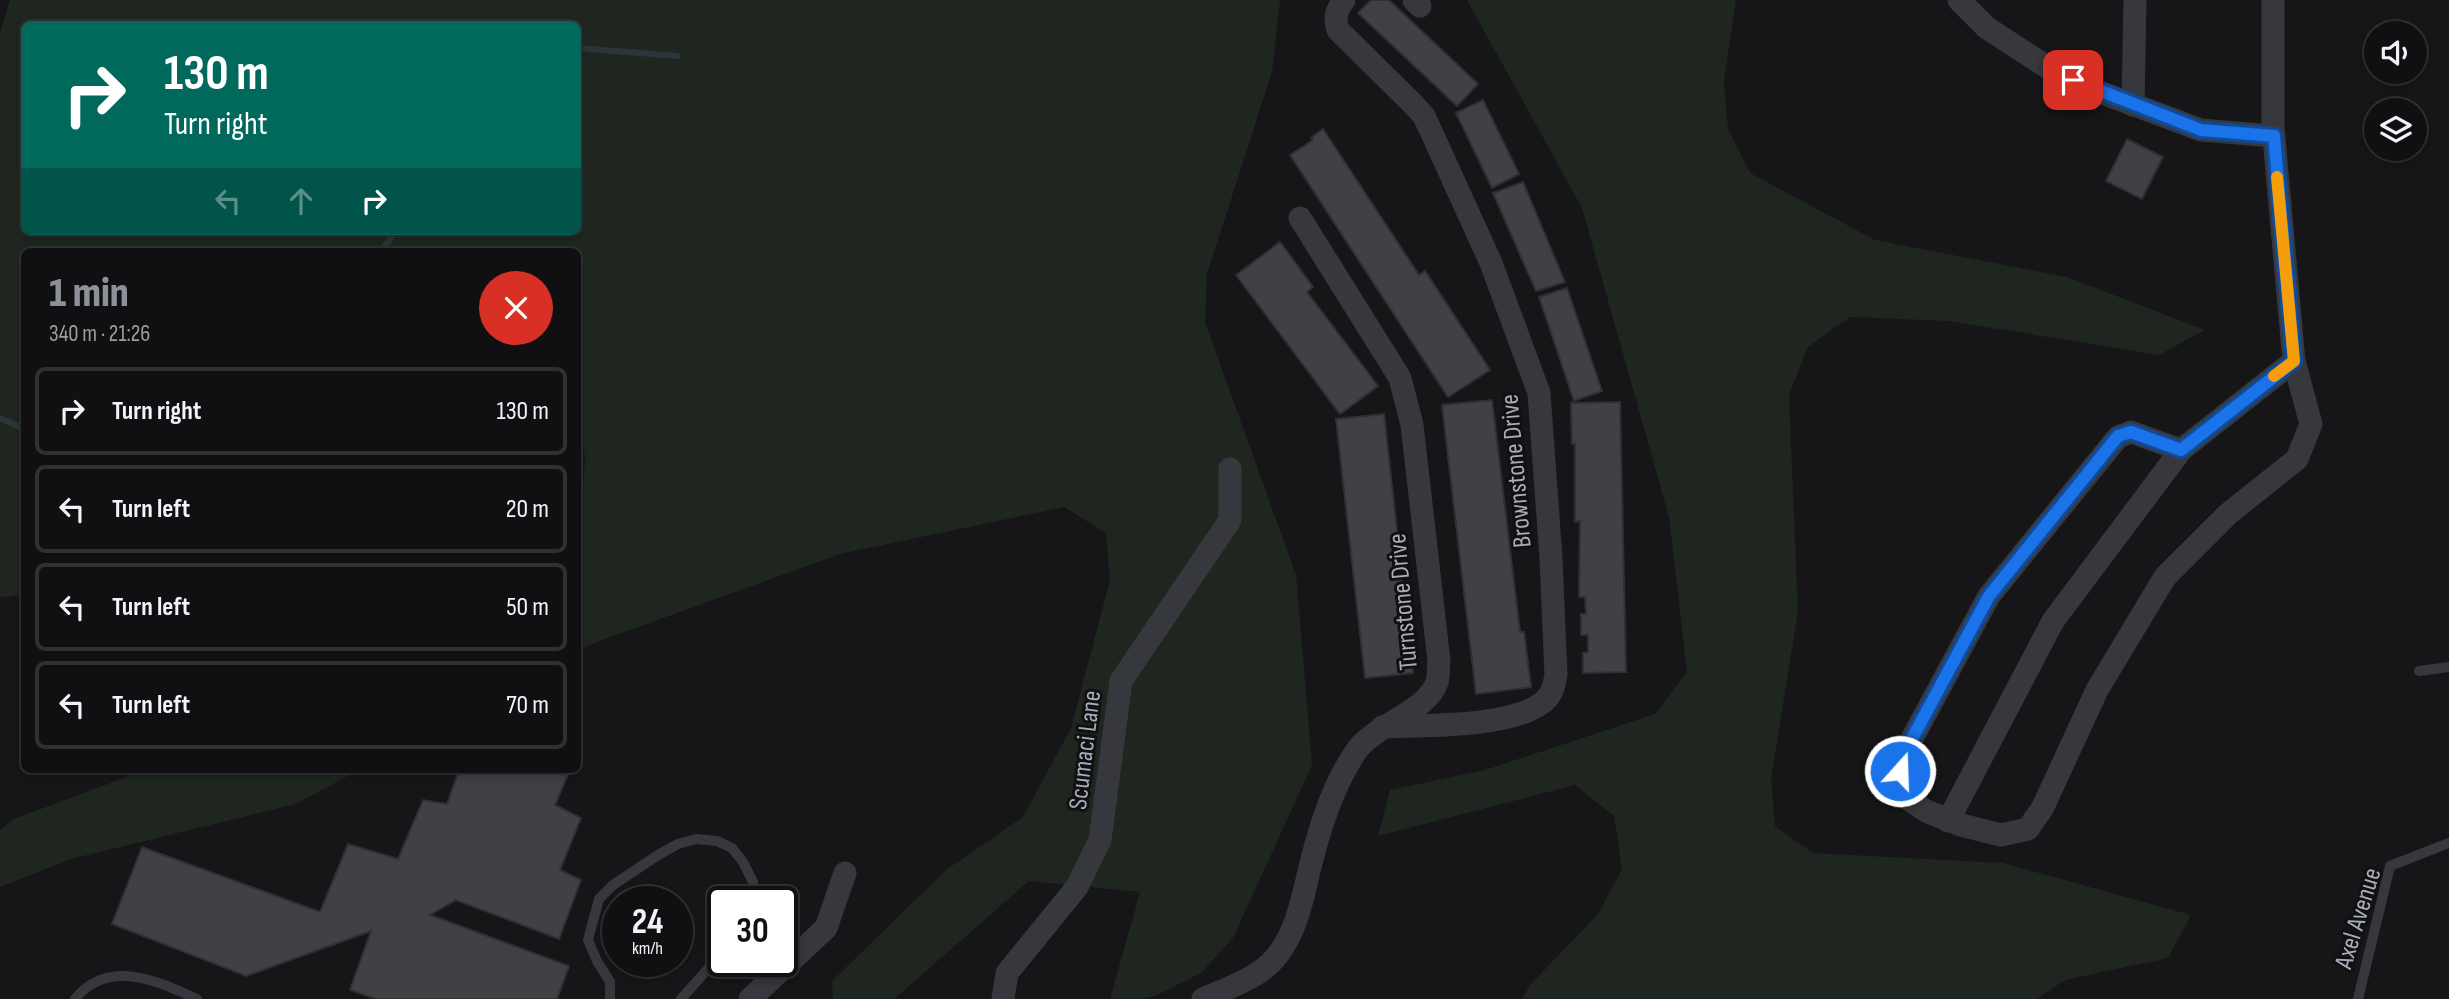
<!DOCTYPE html>
<meta charset="utf-8">
<style>
:root{--surface:#101012;--page:#19191b;--text:#f1f3f6;--muted:#9c9d9f;--line:#303032;--accent:#8c9099}
body{margin:0;font-family:"Sofia Sans Condensed",sans-serif;background:var(--page);color:var(--text);height:100vh;display:flex;flex-direction:column;font-size:26px;white-space:nowrap}
*{box-sizing:border-box;margin:0}
p{font-size:23px;color:var(--muted)}
.icon{flex:none;width:38px;height:38px;fill:none;stroke:currentColor;stroke-width:2;stroke-linecap:round;stroke-linejoin:round}
.map{position:relative;flex:1;overflow:hidden}
.details{position:absolute;left:21px;top:248px;width:560px;height:525px;display:flex;flex-direction:column;background:var(--surface);border-radius:10px;box-shadow:0 4px 10px #0003,0 0 0 2px var(--line)}
.details>*{flex:none}
.top-card{position:absolute;left:21px;top:21px;width:560px;height:214px;border-radius:10px;box-shadow:0 4px 10px #0003,0 0 0 2px var(--line);background:#00695c;color:#fff;overflow:hidden}
.tools{position:absolute;left:2364px;top:21px;display:grid;gap:14px}
.tools a{display:grid;place-items:center;width:63px;height:63px;border-radius:50%;background:var(--surface);box-shadow:0 4px 10px #0003,0 0 0 2px var(--line);font-size:35px}
.speed{position:absolute;left:602px;top:886px;display:flex;gap:14px;font-size:35px;font-weight:700;text-align:center}
.speed>*{display:grid;place-content:center;width:91px;height:91px;border-radius:50%;background:var(--surface);box-shadow:0 4px 10px #0003,0 0 0 2px var(--line);line-height:1}
.speed small{font-size:18px;font-weight:400}
.speed .limit{border:4px solid #111;border-radius:10px;background:#fff;color:#111}
.pin{position:absolute;display:grid;place-items:center;width:60px;height:60px;color:#fff;margin:-30px;border-radius:14px;box-shadow:0 4px 10px #0006}
.me{position:absolute;width:77px;margin:-38px;rotate:20deg;stroke-linejoin:round;filter:drop-shadow(0 0 5px #0008)}
.turn{display:flex;align-items:center;gap:24px;height:147px;padding:0 28px;font-size:32px}
.turn .icon{width:91px;height:91px;stroke-width:2.5}
.turn b{display:block;font-size:49px;line-height:60px}
.lanes{display:flex;align-items:center;height:66px;padding:0 28px;background:#0003;justify-content:center;gap:35px;direction:ltr}
.lanes .off{opacity:.35}
.round{display:grid;place-items:center;flex:none;width:74px;height:74px;border-radius:37px;background:var(--page)}
.summary{display:flex;align-items:center;justify-content:space-between;height:119px;padding:0 28px}
h1{font-size:42px;font-weight:800;line-height:52px;color:var(--accent)}
ul{padding:0;list-style:none}
li{display:flex;align-items:center;gap:21px;height:88px;margin:0 14px 10px;padding:0 14px;border:4px solid var(--line);border-radius:10px}
li div{flex:1}
li b{display:block;font-size:26px}
li em{font-style:normal}
.map>svg:first-child{display:block}
.green{fill:#1e261f;fill-rule:evenodd}
.lines{fill:none;stroke-linecap:round;stroke-linejoin:round}
.stream{stroke:#2c353c;stroke-width:6}
.building{fill:#404145;stroke:#303034;stroke-width:2}
.lane{stroke:#37383d;stroke-width:10}
.street{stroke:#37383d;stroke-width:23}
.route-casing{stroke:#114b97;stroke-width:18}
.route{stroke:#1a73e8;stroke-width:12}
.slow{stroke:#f59e0b;stroke-width:12}
.labels{text-anchor:middle;stroke-width:6;stroke-linejoin:round;paint-order:stroke}
.street-label{font-size:26px;fill:#a8adb8;stroke:#111113}
</style>
<div class="map">
<svg width="2449" height="999" viewBox="0 0 2449 999">
<rect width="100%" height="100%" fill="#161618"/>
<g class="green">
<path d="M10,0h1270l-8,72 -65,202 -2,48 91,253 16,190 -79,173 -32,35 -44,22 -16,4h-31l30,-107 -111,-11 -135,118h-61l-1,-18 114,-111 77,-53 48,-89 39,-148 -4,-47 -42,-26 -224,47 -246,89 -16,9v-90l7,-105 -7,-41v-164h-554v343l-24,2v-564zM24,24h554v207h-554z"/>
<polygon points="1467,0 1736,0 1724,81 1728,129 1750,173 1875,240 2067,277 2205,330 2159,355 1949,321 1850,317 1808,347 1789,395 1798,611 1771,779 1775,826 1813,853 2003,863 2191,915 2168,958 2065,980 2037,999 1522,999 1530,985 1598,914 1622,869 1614,816 1575,785 1378,836 1390,790 1485,770 1655,714 1687,672 1669,517 1582,208"/>
<polygon points="145,770 359,770 296,804 71,859 0,887 0,830 14,819"/>
</g>
<g class="lines">
<g class="stream">
<polyline points="578,48 677,56"/>
<polyline points="380,252 397,231"/>
<polyline points="0,418 24,429"/>
</g>
</g>
<g class="building">
<polygon points="1371,0 1389,0 1478,84 1457,106 1358,13"/>
<polygon points="1483,100 1519,174 1492,188 1456,113"/>
<polygon points="1323,129 1419,275 1425,271 1490,370 1448,397 1290,155 1313,140 1311,138"/>
<polygon points="2127,139 2163,157 2142,199 2106,181"/>
<polygon points="1523,182 1565,282 1536,291 1493,193"/>
<polygon points="1280,242 1313,287 1307,292 1378,386 1340,414 1236,275"/>
<polygon points="1567,288 1602,391 1574,401 1539,297"/>
<polygon points="1492,400 1520,632 1524,632 1531,687 1476,694 1442,405"/>
<polygon points="1620,402 1626,672 1583,673 1583,653 1588,652 1588,635 1581,635 1581,614 1586,614 1585,597 1579,597 1580,521 1575,522 1575,444 1572,444 1571,403"/>
<polygon points="1384,414 1413,673 1365,678 1336,419"/>
<polygon points="459,770 570,770 555,805 581,818 560,870 581,880 559,939 456,900 430,915 569,966 557,999 376,999 350,990 371,931 246,976 112,924 142,847 320,912 348,844 398,859 423,800 447,804"/>
</g>
<g class="lines">
<g class="lane">
<polyline points="2419,671 2449,667"/>
<path d="M75,999c33,-41 83,-18 122,0"/>
<polyline points="610,999 610,982 597,961 588,940 599,899 613,885 658,855 678,844 696,839 717,841 732,848 743,862 753,882 756,901"/>
<polyline points="681,999 723,952"/>
<polyline points="2358,999 2390,866 2449,843"/>
</g>
<g class="street">
<path d="M1344,0c-8,11 -10,17 -6,30l75,74 11,12 6,13 61,134 48,130 12,165 5,117c-2,11 -4,21 -14,28 -34,25 -118,22 -160,24"/>
<polyline points="1414,0 1420,6"/>
<polyline points="1959,0 1987,28 2050,69 2097,91 2201,130 2274,136"/>
<polyline points="2133,105 2135,0"/>
<polyline points="2181,450 2131,432 2118,437 1989,596 1908,746 1900,771 1904,796 1926,811 1961,825 2001,835 2028,829 2043,807 2097,690 2165,577 2228,514 2297,459 2311,424 2294,361 2273,127 2273,0"/>
<polyline points="1948,821 2053,621 2181,450 2294,361"/>
<polyline points="750,999 826,928 845,873"/>
<polyline points="1003,999 1007,973 1077,887 1100,840 1121,681 1230,520 1230,469"/>
<path d="M1203,999c25,-11 56,-21 73,-42 22,-27 27,-62 35,-94 10,-40 23,-80 46,-113 19,-26 70,-38 80,-68 2,-6 1,-15 2,-21l-27,-236 -12,-47 -100,-160"/>
</g>
</g>
<g class="lines">
<defs>
<polyline id="route" points="1900,771 1908,746 1989,596 2118,436 2131,432 2181,450 2294,361 2274,136 2201,130 2073,80"/>
</defs>
<use href="#route" class="route-casing"/>
<use href="#route" class="route"/>
<polyline class="slow" points="2274,376 2294,361 2277,177"/>
</g>
<g class="labels">
<g class="street-label">
<text transform="translate(1515 471) rotate(-95)" y="9">Brownstone Drive</text>
<text transform="translate(1402 602) rotate(-95)" y="9">Turnstone Drive</text>
<text transform="translate(1084 750) rotate(-83)" y="9">Scumaci Lane</text>
<text transform="translate(2357 918) rotate(-73)" y="9">Axel Avenue</text>
</g>
</g>
</svg>
<div class="tools">
<a><svg class="icon" aria-label="sound" viewBox="0 0 24 24"><path d="M4 9h4l5-4v14l-5-4H4zM17 9q2 3 0 6"/></svg></a>
<a><svg class="icon" aria-label="layers" viewBox="0 0 24 24"><path d="M12 4l9 5-9 5-9-5zM3 14l9 5 9-5"/></svg></a>
</div>
<div class="speed"><div>24<small>km/h</small></div><div class="limit">30</div></div>
<div class="pin" style="left:2073px;top:80px;background:#d93025"><svg class="icon" aria-label="arrive" viewBox="0 0 24 24"><path d="M6 21V4h12l-3 4 3 4H6"/></svg></div>
<svg class="me" style="left:1900px;top:771px" viewBox="-20 -20 40 40"><circle r="17" fill="#1a73e8" stroke="#fff" stroke-width="3"/><path d="M0-11L8 9 0 5-8 9z" fill="#fff"/></svg>
<div class="top-card">
<div class="turn"><svg class="icon" aria-label="right" viewBox="0 0 24 24"><path d="M7 20v-9h11M14 6l5 5-5 5"/></svg><div><b>130 m</b>Turn right</div></div>
<div class="lanes"><svg class="icon off" aria-label="left" viewBox="0 0 24 24"><path d="M17 20v-9H6M10 6l-5 5 5 5"/></svg><svg class="icon off" aria-label="ahead" viewBox="0 0 24 24"><path d="M12 20V5M6 11l6-6 6 6"/></svg><svg class="icon" aria-label="right" viewBox="0 0 24 24"><path d="M7 20v-9h11M14 6l5 5-5 5"/></svg></div>
</div>
<section class="details">
<div class="summary"><div><h1>1 min</h1><p>340 m · 21:26</p></div><a class="round" style="background:#d93025;color:#fff"><svg class="icon" aria-label="close" viewBox="0 0 24 24"><path d="M6 6l12 12M18 6L6 18"/></svg></a></div>
<ul>
<li><svg class="icon" aria-label="right" viewBox="0 0 24 24"><path d="M7 20v-9h11M14 6l5 5-5 5"/></svg><div><b>Turn right</b></div><em>130 m</em></li>
<li><svg class="icon" aria-label="left" viewBox="0 0 24 24"><path d="M17 20v-9H6M10 6l-5 5 5 5"/></svg><div><b>Turn left</b></div><em>20 m</em></li>
<li><svg class="icon" aria-label="left" viewBox="0 0 24 24"><path d="M17 20v-9H6M10 6l-5 5 5 5"/></svg><div><b>Turn left</b></div><em>50 m</em></li>
<li><svg class="icon" aria-label="left" viewBox="0 0 24 24"><path d="M17 20v-9H6M10 6l-5 5 5 5"/></svg><div><b>Turn left</b></div><em>70 m</em></li>
</ul>
</section>
</div>
